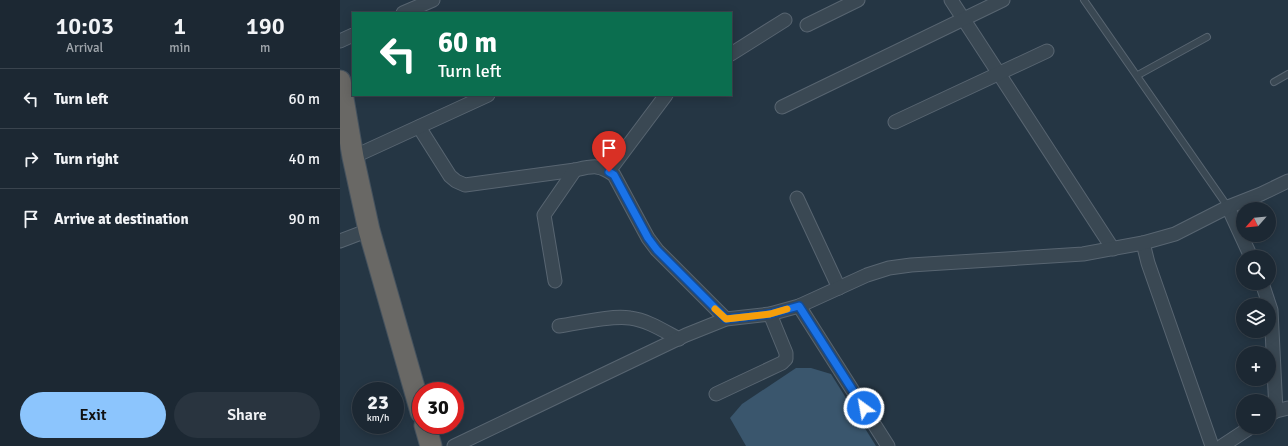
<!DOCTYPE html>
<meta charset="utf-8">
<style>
:root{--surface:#1c2833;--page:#29343f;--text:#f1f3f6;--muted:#a0a6ac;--line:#3a444e;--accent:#8cc5fd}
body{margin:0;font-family:Signika,sans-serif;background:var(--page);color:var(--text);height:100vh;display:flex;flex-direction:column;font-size:15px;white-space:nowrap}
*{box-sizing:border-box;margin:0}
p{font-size:13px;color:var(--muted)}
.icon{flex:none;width:22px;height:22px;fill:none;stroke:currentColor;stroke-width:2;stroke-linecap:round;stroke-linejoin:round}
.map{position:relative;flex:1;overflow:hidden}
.side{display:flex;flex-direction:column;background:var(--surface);width:340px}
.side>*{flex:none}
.top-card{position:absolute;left:12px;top:12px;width:380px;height:84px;border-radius:0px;box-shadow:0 2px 10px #0003,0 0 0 1px var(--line);background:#0b6e4f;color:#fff;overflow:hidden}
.needle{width:26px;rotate:243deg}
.buttons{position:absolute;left:896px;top:202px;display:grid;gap:8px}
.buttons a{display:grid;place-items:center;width:40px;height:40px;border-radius:50%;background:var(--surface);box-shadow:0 2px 10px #0003,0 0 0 1px var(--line);font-size:20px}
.speed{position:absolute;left:12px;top:382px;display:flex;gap:8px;font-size:20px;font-weight:700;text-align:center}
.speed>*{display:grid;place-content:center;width:52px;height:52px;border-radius:50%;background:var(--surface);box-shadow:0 2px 10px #0003,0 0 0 1px var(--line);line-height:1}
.speed small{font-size:10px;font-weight:400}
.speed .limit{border:6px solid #d22;background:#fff;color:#111}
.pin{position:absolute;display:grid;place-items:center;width:34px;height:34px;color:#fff;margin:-41px -17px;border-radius:50% 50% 50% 0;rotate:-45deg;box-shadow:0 0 4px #0007}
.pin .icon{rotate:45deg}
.me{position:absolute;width:44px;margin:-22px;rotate:328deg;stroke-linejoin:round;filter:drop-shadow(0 0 3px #0008)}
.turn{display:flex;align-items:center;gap:14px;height:84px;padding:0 20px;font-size:18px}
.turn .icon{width:52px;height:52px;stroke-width:2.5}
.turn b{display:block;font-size:28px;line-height:34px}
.eta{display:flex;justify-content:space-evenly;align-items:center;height:68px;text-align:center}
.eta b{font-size:24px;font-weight:600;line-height:28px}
.button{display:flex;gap:8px;margin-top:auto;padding:8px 20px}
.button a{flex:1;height:46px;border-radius:24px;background:var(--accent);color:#111;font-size:16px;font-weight:600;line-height:46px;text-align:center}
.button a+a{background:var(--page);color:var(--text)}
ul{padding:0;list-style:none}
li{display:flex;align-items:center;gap:12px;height:60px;padding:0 20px;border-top:1px solid var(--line)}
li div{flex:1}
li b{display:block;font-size:15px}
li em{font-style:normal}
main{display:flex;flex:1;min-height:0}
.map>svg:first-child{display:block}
.water{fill:#3a566d}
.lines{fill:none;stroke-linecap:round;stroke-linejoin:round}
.service-casing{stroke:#586571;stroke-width:8}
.minor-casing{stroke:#586571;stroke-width:15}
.trunk-casing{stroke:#45525e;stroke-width:23}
.service{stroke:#3a4853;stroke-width:6}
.minor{stroke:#3a4853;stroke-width:13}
.trunk{stroke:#696865;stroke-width:21}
.route-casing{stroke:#114b97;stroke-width:10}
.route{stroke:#1a73e8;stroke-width:7}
.slow{stroke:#f59e0b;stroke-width:7}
</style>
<main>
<section class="side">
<div class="eta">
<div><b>10:03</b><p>Arrival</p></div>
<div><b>1</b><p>min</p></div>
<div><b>190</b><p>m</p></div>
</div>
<ul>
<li><svg class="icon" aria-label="left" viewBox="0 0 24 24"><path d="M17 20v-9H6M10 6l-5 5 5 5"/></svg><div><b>Turn left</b></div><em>60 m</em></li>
<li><svg class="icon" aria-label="right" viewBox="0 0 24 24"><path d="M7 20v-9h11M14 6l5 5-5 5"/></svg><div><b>Turn right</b></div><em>40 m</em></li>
<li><svg class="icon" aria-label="arrive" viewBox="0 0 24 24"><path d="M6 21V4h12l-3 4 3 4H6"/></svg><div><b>Arrive at destination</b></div><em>90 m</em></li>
</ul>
<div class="button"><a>Exit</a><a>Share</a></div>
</section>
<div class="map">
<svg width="948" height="446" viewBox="0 0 948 446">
<rect width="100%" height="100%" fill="#253644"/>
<polygon class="water" points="456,368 471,368 491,374 536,446 406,446 390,418 402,404"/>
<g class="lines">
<defs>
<g id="service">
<polyline points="744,0 888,207"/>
<polyline points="798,75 867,37"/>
<polyline points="934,82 948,74"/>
</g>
<g id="minor">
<polyline points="611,0 773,249"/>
<polyline points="63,13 93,0"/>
<polyline points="467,25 518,0"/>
<polyline points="0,41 13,35"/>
<polyline points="391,54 445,20"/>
<polyline points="442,107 663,0"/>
<polyline points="555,122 707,51"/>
<path d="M79,127l31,49 6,5 9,4 110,-15c18,-4 24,-6 39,5l34,63 9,12 69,69"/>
<polyline points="13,157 148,95"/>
<polyline points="269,171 326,95"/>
<polyline points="457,198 499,288"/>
<polyline points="888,207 911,257"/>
<polyline points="0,241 29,230"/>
<polyline points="803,243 808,263 872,446"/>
<polyline points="215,281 204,215 235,170"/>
<polyline points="922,283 931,310 936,411"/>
<polyline points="459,306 548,446"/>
<path d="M219,326c21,-3 52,-11 71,-8 17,2 34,13 49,21"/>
<polyline points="376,394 442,363 446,359 446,353 430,314"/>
<polyline points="929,415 936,411 948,408"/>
<polyline points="114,446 346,335 386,319 430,314 459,306 527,275 549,268 571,265 743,254 803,243 835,234 888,207 921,194 948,181"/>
<polyline points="882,446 911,427"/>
</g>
<g id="trunk">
<polyline points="0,81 13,157 29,230 81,412"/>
<polyline points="85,425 91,446"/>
</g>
</defs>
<use href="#service" class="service-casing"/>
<use href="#minor" class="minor-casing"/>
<use href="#trunk" class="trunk-casing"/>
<use href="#service" class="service"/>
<use href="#minor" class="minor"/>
<use href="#trunk" class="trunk"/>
</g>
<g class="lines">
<defs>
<polyline id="route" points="269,172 274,175 308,238 317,250 386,319 430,314 459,306 524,408"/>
</defs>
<use href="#route" class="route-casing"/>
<use href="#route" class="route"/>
<polyline class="slow" points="375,309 386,319 430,314 447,309"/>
</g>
</svg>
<div class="buttons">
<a><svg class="needle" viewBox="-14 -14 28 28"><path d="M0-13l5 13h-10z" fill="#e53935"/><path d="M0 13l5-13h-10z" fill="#a0a6ac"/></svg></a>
<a><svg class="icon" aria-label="search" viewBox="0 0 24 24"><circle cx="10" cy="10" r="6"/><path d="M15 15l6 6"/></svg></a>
<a><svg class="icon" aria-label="layers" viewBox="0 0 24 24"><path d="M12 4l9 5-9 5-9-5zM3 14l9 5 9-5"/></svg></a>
<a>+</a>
<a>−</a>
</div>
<div class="speed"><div>23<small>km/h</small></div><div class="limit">30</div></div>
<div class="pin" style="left:269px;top:172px;background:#d93025"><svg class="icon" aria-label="arrive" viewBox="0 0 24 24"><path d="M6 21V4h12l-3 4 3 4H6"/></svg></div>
<svg class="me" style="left:524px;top:408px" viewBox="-20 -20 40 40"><circle r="17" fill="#1a73e8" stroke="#fff" stroke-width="3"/><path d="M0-11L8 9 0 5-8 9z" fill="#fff"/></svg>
<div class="top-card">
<div class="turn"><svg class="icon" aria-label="left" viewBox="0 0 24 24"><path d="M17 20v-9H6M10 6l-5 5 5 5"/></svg><div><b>60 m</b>Turn left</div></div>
</div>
</div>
</main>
